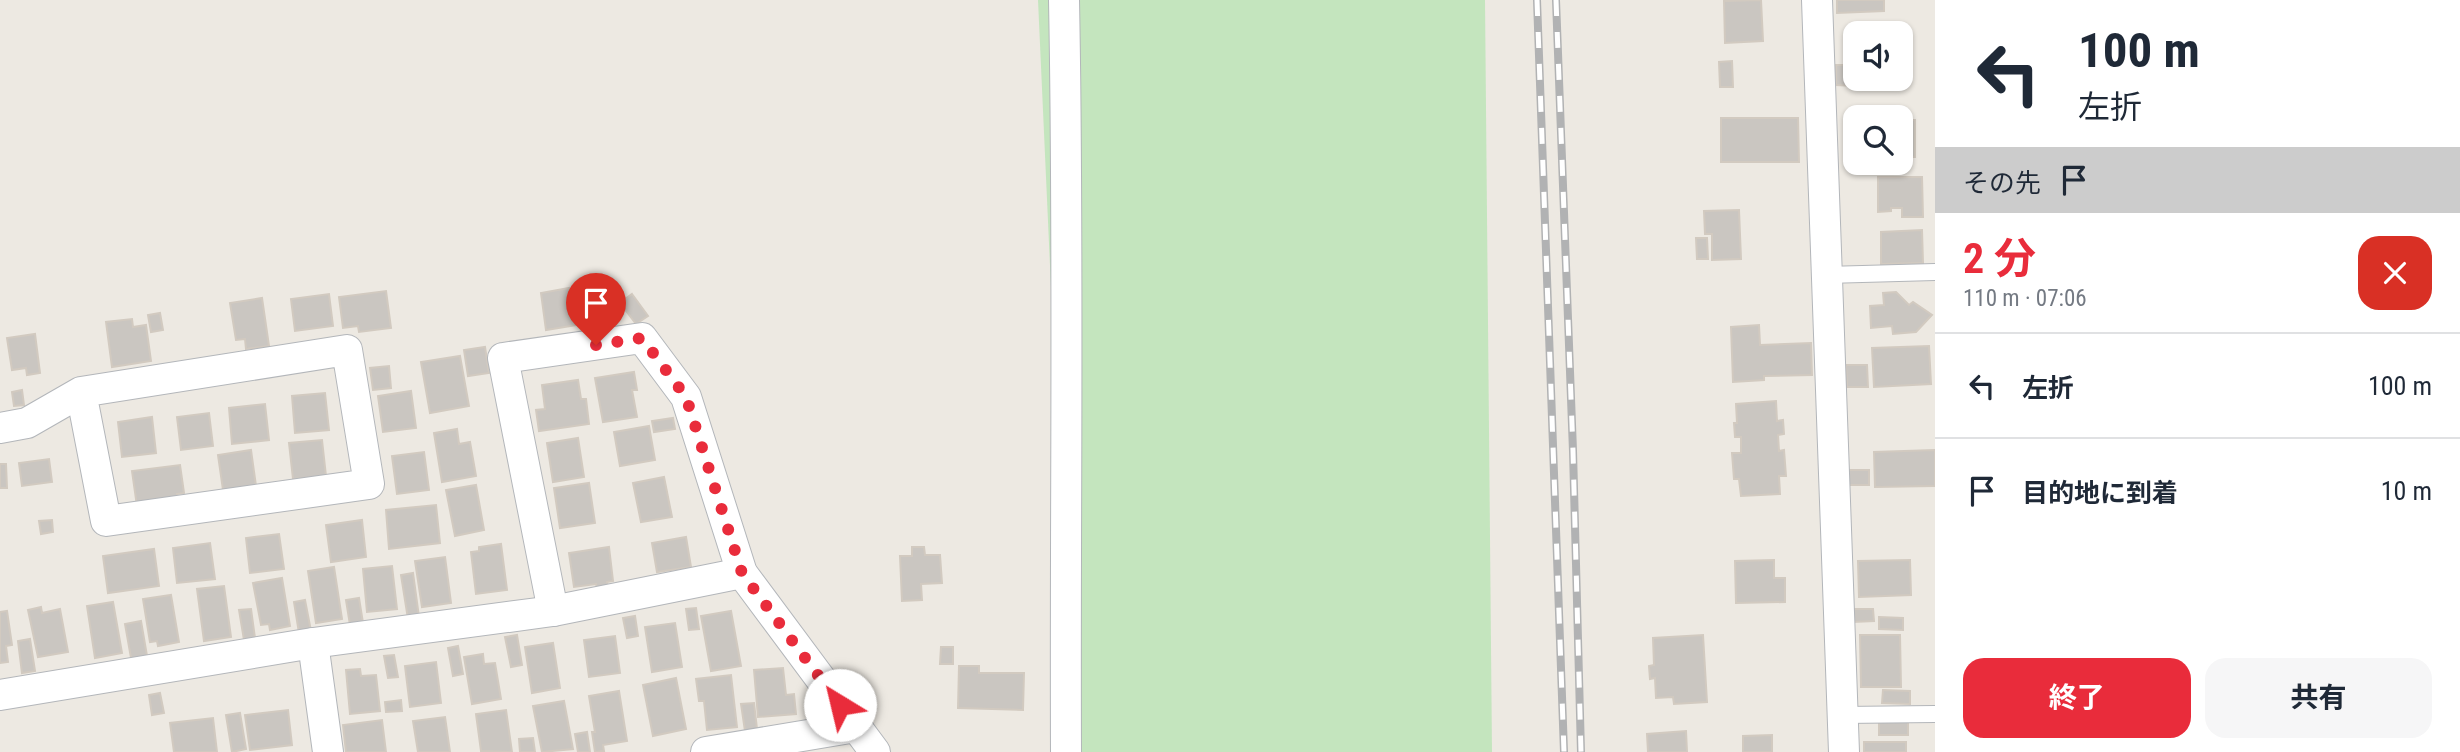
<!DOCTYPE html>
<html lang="ja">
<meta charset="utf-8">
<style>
:root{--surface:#fff;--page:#f6f6f7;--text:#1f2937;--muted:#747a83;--line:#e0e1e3;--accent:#e92c3b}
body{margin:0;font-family:"Roboto Condensed","Noto Sans JP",sans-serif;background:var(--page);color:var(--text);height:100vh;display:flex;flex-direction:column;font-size:26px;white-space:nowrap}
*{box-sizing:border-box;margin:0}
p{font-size:23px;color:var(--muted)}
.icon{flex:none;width:38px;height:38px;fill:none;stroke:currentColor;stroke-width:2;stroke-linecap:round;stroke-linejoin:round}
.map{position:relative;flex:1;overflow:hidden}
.side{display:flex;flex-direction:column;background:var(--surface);width:525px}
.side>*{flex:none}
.guide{background:#fff;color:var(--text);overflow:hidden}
.fabs{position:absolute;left:1843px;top:21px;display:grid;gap:14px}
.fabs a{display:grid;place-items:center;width:70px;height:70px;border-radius:14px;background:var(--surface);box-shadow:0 2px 5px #0004;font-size:35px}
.pin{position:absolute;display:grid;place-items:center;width:60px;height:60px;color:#fff;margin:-72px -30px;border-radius:50% 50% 50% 0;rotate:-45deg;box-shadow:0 0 7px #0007}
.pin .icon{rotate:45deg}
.me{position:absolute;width:77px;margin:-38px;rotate:324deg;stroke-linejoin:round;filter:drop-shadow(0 0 5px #0008)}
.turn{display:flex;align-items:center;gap:24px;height:147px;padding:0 28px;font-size:32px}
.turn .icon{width:91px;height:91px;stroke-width:2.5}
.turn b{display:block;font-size:49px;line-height:60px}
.then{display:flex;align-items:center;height:66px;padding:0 28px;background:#0003;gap:14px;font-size:26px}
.round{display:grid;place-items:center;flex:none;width:74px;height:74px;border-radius:21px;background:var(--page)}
.summary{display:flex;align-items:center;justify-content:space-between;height:119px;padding:0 28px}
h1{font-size:42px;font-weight:700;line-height:52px;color:var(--accent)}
.cta{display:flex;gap:14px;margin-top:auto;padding:14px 28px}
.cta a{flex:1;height:80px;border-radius:21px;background:var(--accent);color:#fff;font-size:28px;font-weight:700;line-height:80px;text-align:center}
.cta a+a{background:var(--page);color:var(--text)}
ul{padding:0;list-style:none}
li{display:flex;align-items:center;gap:21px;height:105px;padding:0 28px;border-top:2px solid var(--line)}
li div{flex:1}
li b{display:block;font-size:26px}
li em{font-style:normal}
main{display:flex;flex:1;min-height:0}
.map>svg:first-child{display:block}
.green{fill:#c4e5be}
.building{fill:#cac6c1;stroke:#d2cac0;stroke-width:2}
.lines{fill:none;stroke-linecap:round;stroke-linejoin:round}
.service-casing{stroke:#b3b6ba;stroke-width:18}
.minor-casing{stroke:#b3b6ba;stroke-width:32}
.service{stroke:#fff;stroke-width:16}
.minor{stroke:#fff;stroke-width:30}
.rail-casing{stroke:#b1b2b3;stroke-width:8}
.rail{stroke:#fff;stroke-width:5;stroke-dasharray:16;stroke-linecap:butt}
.route{stroke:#e92c3b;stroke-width:12;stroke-dasharray:0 21.6}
</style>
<main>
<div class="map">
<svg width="1935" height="752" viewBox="0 0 1935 752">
<rect width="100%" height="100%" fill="#ede9e2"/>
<polygon class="green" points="1038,0 1485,0 1492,752 1072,752"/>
<g class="building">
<polygon points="1761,0 1763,41 1725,43 1724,1"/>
<polygon points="1837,0 1884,0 1884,11 1837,13"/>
<polygon points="1732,61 1733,87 1720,87 1719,62"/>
<polygon points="1836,65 1855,65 1855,86 1836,85"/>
<polygon points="1721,118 1798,118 1799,162 1721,162"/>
<rect x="1900" y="120" width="15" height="37"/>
<polygon points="1878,177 1922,177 1923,217 1902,217 1902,208 1891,208 1891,211 1878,212"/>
<polygon points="1739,210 1741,259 1712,260 1712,234 1705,234 1704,211"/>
<polygon points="1922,230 1923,263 1881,264 1881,232"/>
<polygon points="1696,238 1707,238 1708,259 1697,259"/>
<polygon points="569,288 572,305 579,304 583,324 546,330 541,293"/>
<polygon points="386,291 391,328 359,332 358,326 343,328 339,297"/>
<polygon points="1896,292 1909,305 1913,302 1932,315 1916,332 1893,334 1892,326 1871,328 1870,306 1884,305 1883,293"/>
<polygon points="329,294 333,326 295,331 291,299"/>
<polygon points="632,294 648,316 636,324 620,303"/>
<polygon points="262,298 269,346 246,349 245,339 236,340 230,303"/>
<polygon points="160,313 163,330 151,332 148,315"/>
<polygon points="132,319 133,327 146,325 151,361 112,367 106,322"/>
<polygon points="1759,325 1760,345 1811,343 1812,375 1764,376 1764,380 1733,382 1731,327"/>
<polygon points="35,334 40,373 27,375 26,368 12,370 7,338"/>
<polygon points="1929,346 1931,384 1874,387 1872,348"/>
<polygon points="485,347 489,373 468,376 464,350"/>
<polygon points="460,356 469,406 430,413 421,362"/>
<polygon points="1846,365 1867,365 1868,387 1847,387"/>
<polygon points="389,366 391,388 373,390 370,368"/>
<polygon points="634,372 637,390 632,390 637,417 603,422 595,378"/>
<polygon points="578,380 581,399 586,399 589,424 539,431 536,410 545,409 542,385"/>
<polygon points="22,390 24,405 14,406 12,392"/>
<polygon points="411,391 416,428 383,432 378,396"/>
<polygon points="325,393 329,430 295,433 292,396"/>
<polygon points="1776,401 1777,421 1783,420 1784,434 1778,435 1779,451 1784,450 1786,476 1779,476 1780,494 1741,496 1739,479 1734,479 1732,453 1741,453 1741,437 1735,437 1734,423 1737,423 1736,404"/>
<polygon points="265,404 269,440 232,444 229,408"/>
<polygon points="209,413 213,446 181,450 177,417"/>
<polygon points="152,417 156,453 122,457 118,422"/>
<polygon points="673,418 675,429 654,432 652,421"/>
<polygon points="649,426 655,460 620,466 614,432"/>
<polygon points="457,429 459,444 470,442 476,476 442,482 434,433"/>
<polygon points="578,438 584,477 553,482 547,443"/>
<polygon points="322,440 326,476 293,479 289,443"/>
<polygon points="251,450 256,486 223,490 218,455"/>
<polygon points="1935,450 1935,486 1875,487 1874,452"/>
<polygon points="424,452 429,490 397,494 392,456"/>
<polygon points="49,459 52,482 22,486 19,463"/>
<polygon points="0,464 6,464 7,488 0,488"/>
<polygon points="180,465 184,493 177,494 178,500 137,506 132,471"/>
<rect x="1849" y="470" width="20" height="15"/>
<polygon points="664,477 672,517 641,522 633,483"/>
<polygon points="589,483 595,523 560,528 554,488"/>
<polygon points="476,485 484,530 455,536 446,490"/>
<polygon points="436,505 440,543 389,549 386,510"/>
<polygon points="52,520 53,532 41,534 39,521"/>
<polygon points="362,520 366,557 331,562 326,525"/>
<polygon points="279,534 284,569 250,573 246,538"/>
<polygon points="686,537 691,567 657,572 652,543"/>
<polygon points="210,543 215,579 177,583 173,548"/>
<polygon points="501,544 507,590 476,594 471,552 479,551 479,547"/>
<polygon points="609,547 613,581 607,582 608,587 597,588 596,584 574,587 569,553"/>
<polygon points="912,547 924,547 925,555 940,555 942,583 921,584 922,600 902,601 900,556 912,556"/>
<polygon points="154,549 159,586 108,593 103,556"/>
<polygon points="445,557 451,603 422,607 415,561"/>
<polygon points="1774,560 1774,578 1785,578 1785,602 1736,603 1735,561"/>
<polygon points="1910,560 1911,595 1859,597 1858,561"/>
<polygon points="392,566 397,609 367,612 363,569"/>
<polygon points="334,567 342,619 316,623 308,571"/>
<polygon points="413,573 419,617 408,619 401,575"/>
<polygon points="282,578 290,626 270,630 269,624 261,625 253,583"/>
<polygon points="224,586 231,637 204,641 197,589"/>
<polygon points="171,595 179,642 158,646 157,641 150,642 143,599"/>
<polygon points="359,598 363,623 350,625 346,600"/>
<polygon points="305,600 311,631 299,633 294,602"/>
<polygon points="113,602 122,653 95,658 87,606"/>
<polygon points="41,607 42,613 60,609 68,652 38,657 28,610"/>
<polygon points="696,608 699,629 689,630 686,609"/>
<polygon points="251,609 255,638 244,640 239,610"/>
<polygon points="1852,609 1873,609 1874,621 1853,622"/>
<polygon points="7,611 12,645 6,646 8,662 0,663 0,612"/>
<polygon points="731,611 741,666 711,671 701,616"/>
<polygon points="635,616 638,636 627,638 623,618"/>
<polygon points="1879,617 1903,618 1903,630 1879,629"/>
<polygon points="141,621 147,656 131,658 125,624"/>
<polygon points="675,623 682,667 652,672 645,627"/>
<polygon points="517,635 522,665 511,667 505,637"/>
<polygon points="1703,635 1707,702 1674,704 1673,697 1656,698 1655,678 1650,679 1649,666 1654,665 1653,638"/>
<polygon points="1860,635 1900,635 1901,687 1861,687"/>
<polygon points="615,636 620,673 589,677 584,640"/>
<polygon points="30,639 35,671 22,673 18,641"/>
<polygon points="553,643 560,688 532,693 525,647"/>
<polygon points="458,646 463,674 453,676 448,648"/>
<polygon points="941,647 953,647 953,664 940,664"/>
<polygon points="483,654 484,664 495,663 501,699 472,704 464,657"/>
<polygon points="394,655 398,677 388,678 384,656"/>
<polygon points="436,662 441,703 410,707 405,666"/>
<polygon points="959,666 979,666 979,673 1024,673 1023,710 958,708"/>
<polygon points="783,668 786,695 794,694 796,714 758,717 754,670"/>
<polygon points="360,669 361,676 376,675 380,711 350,714 346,670"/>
<polygon points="731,675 737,727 707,730 704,701 699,701 696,679"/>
<polygon points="676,678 686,729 653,736 643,685"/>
<polygon points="1883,690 1910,691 1910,704 1882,703"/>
<polygon points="619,691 627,741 603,745 604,751 595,752 592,732 595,732 589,696"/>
<polygon points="160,693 164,713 152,715 149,695"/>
<polygon points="401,700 402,711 386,712 385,702"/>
<polygon points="564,701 573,749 542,752 533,706"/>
<polygon points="754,703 757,729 745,731 741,704"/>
<polygon points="288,710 292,745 250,750 245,715"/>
<polygon points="506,710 512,752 481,751 476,714"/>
<polygon points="240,713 246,749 232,752 226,715"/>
<polygon points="445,717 450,752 418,752 413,721"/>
<polygon points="213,718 217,752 174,752 170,723"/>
<polygon points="382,720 386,752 346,752 343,725"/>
<rect x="1879" y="722" width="29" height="13"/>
<polygon points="1686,731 1687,752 1648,752 1647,734"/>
<polygon points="587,732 590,752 578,752 575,734"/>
<polygon points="1772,735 1772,752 1743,752 1743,736"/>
<polygon points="533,738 535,752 520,752 519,739"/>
<rect x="1864" y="742" width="42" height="10"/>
</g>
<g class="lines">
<defs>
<g id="service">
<polyline points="1826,275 1935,272"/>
<polyline points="1842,715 1935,714"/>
</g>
<g id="minor">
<path d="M1064,0c5,251 1,501 2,752"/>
<polyline points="1817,0 1844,752"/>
<polyline points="0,428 27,423 81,392 347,350 369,484 106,521 81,392"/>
<polyline points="553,611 503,358 642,338 686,397 742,573 875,752"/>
<polyline points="313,643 328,752"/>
<polyline points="0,695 313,643 553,611 742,573"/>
<polyline points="706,752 856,727"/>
</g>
</defs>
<use href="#service" class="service-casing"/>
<use href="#minor" class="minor-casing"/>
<use href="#service" class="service"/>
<use href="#minor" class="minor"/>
<defs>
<g id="rail">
<polyline points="1537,0 1564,752"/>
<polyline points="1556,0 1573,451 1581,752"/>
</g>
</defs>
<use href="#rail" class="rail-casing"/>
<use href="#rail" class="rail"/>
</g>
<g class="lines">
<polyline class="route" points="596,345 642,338 686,397 742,573 840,705"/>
</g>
</svg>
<div class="fabs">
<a><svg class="icon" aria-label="sound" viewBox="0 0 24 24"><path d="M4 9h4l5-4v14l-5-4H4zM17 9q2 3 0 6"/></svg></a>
<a><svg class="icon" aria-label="search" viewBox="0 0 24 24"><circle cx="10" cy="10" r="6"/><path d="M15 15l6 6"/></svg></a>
</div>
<div class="pin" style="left:596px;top:345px;background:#d93025"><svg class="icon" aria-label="arrive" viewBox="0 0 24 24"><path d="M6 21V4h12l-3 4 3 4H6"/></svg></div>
<svg class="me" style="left:840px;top:705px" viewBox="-20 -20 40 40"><circle r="19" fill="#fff"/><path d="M0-13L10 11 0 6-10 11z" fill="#e92c3b"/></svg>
</div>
<section class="side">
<div class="guide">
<div class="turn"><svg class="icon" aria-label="left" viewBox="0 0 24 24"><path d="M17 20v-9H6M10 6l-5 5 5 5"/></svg><div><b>100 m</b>左折</div></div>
<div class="then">その先<svg class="icon" aria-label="arrive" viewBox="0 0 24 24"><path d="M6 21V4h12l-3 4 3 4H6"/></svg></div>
</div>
<div class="summary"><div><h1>2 分</h1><p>110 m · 07:06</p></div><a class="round" style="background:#d93025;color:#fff"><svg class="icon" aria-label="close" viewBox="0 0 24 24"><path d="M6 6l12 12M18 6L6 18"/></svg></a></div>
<ul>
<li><svg class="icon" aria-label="left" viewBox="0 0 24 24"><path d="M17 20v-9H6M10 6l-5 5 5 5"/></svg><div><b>左折</b></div><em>100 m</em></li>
<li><svg class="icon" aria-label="arrive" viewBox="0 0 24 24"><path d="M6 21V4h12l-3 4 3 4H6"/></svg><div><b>目的地に到着</b></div><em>10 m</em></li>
</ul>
<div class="cta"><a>終了</a><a>共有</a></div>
</section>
</main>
